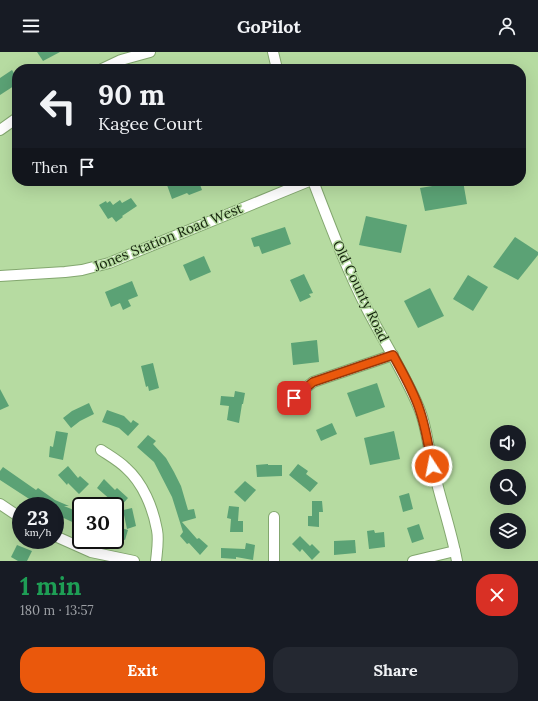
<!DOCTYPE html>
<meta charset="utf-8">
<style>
:root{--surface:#171b24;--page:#242831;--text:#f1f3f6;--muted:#9ea1a6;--accent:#ea580c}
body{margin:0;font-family:Lora,serif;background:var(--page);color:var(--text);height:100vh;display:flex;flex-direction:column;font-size:15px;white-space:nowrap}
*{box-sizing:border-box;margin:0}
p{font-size:13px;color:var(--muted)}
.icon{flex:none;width:22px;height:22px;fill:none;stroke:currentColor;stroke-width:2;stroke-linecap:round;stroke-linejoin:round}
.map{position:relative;height:509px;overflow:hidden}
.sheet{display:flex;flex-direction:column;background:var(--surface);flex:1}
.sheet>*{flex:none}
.banner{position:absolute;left:12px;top:12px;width:514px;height:122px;border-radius:16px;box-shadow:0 4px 16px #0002;background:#171b24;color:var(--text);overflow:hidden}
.tools{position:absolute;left:490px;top:373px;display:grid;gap:8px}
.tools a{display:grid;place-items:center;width:36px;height:36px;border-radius:50%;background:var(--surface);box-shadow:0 4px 16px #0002;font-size:20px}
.speed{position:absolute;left:12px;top:445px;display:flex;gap:8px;font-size:20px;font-weight:700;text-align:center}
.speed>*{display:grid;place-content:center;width:52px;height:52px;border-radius:50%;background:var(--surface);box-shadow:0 4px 16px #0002;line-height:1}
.speed small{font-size:10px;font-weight:400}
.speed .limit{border:2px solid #111;border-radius:6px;background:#fff;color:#111}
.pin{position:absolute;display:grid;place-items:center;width:34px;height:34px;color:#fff;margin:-17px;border-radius:8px;box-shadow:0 2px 6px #0006}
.me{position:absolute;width:44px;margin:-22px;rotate:349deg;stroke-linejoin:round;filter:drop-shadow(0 0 3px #0008)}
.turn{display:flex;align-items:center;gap:14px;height:84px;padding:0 20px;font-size:18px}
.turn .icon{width:52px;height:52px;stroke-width:2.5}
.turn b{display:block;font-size:28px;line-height:34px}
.then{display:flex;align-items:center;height:38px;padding:0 20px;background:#0003;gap:8px;font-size:15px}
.round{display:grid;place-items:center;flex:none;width:42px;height:42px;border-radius:16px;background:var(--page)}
.headline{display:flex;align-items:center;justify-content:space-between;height:68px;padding:0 20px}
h1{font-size:24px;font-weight:800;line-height:30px;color:#1e9e55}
.action{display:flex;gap:8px;margin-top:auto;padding:8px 20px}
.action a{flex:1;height:46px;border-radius:16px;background:var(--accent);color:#fff;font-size:16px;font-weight:800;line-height:46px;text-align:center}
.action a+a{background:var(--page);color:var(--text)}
header{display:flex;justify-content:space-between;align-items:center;height:52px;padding:0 20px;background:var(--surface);font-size:18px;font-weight:800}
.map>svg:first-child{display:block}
.building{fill:#5ba275}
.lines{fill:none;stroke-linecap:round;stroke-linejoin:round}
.street-casing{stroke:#83a76f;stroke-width:12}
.street{stroke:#fff;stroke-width:10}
.route-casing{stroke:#983908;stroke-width:10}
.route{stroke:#ea580c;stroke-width:7}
.labels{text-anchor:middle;stroke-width:3;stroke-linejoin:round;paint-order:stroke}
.street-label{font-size:14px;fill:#15230d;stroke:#b6dba1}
</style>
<header><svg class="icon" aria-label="menu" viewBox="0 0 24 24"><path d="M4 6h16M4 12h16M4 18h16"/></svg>GoPilot<svg class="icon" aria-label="person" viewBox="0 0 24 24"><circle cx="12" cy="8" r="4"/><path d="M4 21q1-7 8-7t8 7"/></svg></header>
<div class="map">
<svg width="538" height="509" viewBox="0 0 538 509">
<rect width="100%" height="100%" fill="#b6dba1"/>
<g class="building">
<polygon points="37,0 60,0 43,9"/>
<polygon points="12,18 17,26 17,32 0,43 0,26"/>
<polygon points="171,129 193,129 194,131 199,130 202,138 189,143 187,141 172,147 167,133 172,132"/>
<polygon points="463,129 467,152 425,159 420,136"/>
<polygon points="131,146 137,154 122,164 123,165 116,170 112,165 108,167 99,153 106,149 107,151 110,149 113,153 120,148 122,151"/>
<polygon points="366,164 407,173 401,201 359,193"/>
<polygon points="285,175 291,192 262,202 259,194 254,195 251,186"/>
<polygon points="515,185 538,200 538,203 518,228 493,215"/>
<polygon points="204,204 211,220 190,229 183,213"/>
<polygon points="304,222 313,241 309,242 311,245 300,250 290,228"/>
<polygon points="468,223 488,235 473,259 453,247"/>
<polygon points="132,229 138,244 128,248 131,254 123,258 120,251 111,255 105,240"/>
<polygon points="430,236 444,264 418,276 404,249"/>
<polygon points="317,288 319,310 293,313 291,291"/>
<polygon points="153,311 159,336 149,339 148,334 146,335 141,314"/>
<polygon points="377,331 385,355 356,365 347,341"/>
<polygon points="0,337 9,354 0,358"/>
<polygon points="235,339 245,341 243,352 242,352 239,371 227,368 229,354 220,353 221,344 234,345"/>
<polygon points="89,351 94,362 80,369 71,376 63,366 72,359"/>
<polygon points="107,358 124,364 131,371 133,368 139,372 128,384 119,376 102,370"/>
<polygon points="332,371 337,382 321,389 316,378"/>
<polygon points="56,379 68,381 63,408 49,405 50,394 53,395"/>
<polygon points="394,379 400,407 370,413 364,386"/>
<polygon points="148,383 156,389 153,392 166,406 174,420 181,434 188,458 194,457 196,466 182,470 197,487 199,486 208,494 200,503 189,491 187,492 180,484 183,480 172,445 154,410 137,395"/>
<polygon points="268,412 268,413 282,413 282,424 257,425 256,413"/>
<polygon points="298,412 308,419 306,422 318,431 310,440 289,423"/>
<polygon points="68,414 78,426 80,424 89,432 79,442 68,431 67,433 58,423"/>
<polygon points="3,415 36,438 38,436 55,448 69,454 64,454 81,461 81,474 55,462 55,454 40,454 0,428 0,419"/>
<polygon points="104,427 115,438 117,436 128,446 119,456 116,456 110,451 112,449 97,436"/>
<polygon points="245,429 256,438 245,450 234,440"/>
<polygon points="409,441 413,457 403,460 399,444"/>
<polygon points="312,449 322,449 323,460 319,460 319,475 308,474 308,464 312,464"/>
<polygon points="229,454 239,455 238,469 243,469 243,480 230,480 231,467 227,466"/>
<polygon points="132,456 136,474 127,477 124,463 119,459"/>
<polygon points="419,472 424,487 412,491 407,476"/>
<polygon points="115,474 128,478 125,488 115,485"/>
<polygon points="374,478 375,481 384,480 385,495 369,497 367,479"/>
<polygon points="300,484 310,494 312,492 320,500 312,508 302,497 300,500 292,492"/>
<polygon points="355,488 356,501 334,503 334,489"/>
<polygon points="246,491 255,493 253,508 236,505 236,507 221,506 221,496 245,497"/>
<polygon points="17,493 32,499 27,509 18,509 11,505"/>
</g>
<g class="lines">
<defs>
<g id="street">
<polyline points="273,0 277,17"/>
<polyline points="102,17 121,8 150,0"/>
<polyline points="0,78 17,66"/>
<path d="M313,129c17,44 33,87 54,128 17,33 38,65 52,99 8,19 9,40 14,59 7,32 18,62 24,94"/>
<polyline points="0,224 65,220 82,218 109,211 309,129"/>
<polyline points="293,346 313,330 393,303"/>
<path d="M101,398c9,6 18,11 25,18 17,15 27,40 31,62 2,10 0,21 -1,31"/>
<polyline points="0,452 21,466"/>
<polyline points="274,465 274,509"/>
<polyline points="55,484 91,500 134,509"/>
<polyline points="413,509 455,499"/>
</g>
</defs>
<use href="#street" class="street-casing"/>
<use href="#street" class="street"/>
</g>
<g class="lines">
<defs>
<path id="route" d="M294,346l19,-16 80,-27c10,18 21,37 27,56 6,18 9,37 12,55"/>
</defs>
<use href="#route" class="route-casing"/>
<use href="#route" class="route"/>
</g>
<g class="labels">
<g class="street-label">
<text transform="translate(168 185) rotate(-22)" y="5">Jones Station Road West</text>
<text transform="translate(361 239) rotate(64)" y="5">Old County Road</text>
</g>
</g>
</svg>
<div class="tools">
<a><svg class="icon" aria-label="sound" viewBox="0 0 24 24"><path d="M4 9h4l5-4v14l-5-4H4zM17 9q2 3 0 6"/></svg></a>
<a><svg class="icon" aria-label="search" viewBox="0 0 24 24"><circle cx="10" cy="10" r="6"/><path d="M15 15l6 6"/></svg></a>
<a><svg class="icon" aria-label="layers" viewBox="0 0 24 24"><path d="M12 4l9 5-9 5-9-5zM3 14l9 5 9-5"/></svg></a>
</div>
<div class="speed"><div>23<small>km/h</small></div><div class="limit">30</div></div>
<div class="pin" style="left:294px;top:346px;background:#d93025"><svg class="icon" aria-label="arrive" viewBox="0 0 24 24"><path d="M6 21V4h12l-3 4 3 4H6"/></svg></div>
<svg class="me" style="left:432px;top:414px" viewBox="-20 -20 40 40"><circle r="17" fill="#ea580c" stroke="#fff" stroke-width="3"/><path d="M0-11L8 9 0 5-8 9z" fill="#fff"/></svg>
<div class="banner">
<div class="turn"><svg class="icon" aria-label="left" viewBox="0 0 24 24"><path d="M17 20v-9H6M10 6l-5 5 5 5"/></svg><div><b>90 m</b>Kagee Court</div></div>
<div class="then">Then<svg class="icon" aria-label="arrive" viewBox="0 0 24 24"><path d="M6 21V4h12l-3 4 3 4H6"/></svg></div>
</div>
</div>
<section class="sheet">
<div class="headline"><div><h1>1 min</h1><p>180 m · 13:57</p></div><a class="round" style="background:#d93025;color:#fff"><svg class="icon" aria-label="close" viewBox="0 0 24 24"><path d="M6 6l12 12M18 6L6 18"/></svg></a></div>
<div class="action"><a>Exit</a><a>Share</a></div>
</section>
